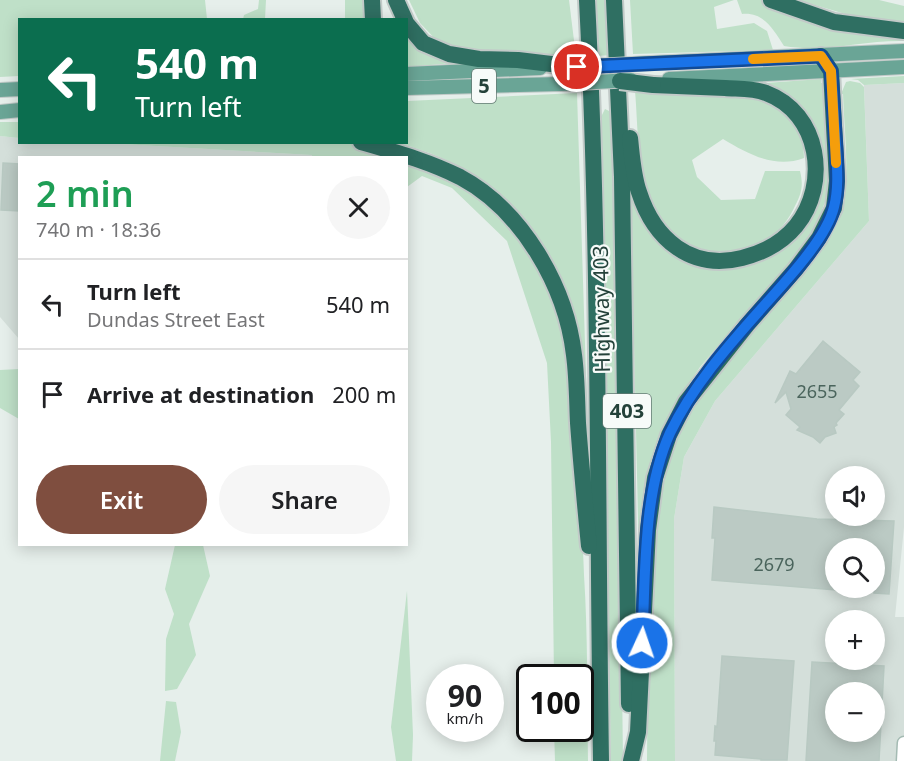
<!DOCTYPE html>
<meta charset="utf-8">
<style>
:root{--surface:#fff;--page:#f6f6f6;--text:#202124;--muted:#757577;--line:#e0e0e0;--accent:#7f4e3f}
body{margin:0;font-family:"Noto Sans",sans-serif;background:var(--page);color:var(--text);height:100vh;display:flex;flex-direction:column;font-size:22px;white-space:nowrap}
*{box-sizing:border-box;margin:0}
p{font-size:20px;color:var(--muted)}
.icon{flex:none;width:33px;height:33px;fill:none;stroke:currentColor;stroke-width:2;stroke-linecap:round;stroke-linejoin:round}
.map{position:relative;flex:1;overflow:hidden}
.panel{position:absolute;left:18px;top:156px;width:390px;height:390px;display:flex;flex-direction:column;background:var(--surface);border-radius:0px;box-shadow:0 3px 15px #0003}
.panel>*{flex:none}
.top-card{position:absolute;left:18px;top:18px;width:390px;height:126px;border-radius:0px;box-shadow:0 3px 15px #0003;background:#0b6e4f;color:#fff;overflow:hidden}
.buttons{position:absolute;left:825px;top:466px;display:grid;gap:12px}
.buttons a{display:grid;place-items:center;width:60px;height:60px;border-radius:50%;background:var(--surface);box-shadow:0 3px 15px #0003;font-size:30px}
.speed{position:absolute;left:426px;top:664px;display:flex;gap:12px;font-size:30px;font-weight:700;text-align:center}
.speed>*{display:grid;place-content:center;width:78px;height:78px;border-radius:50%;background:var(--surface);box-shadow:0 3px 15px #0003;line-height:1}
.speed small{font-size:15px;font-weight:400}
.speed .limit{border:3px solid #111;border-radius:9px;background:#fff;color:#111}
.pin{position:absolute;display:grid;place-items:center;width:51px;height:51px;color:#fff;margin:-26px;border:3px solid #fff;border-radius:50%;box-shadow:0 2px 6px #0007}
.me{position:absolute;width:66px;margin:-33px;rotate:3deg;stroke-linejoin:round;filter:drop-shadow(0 0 4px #0008)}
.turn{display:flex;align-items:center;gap:21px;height:126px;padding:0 18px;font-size:27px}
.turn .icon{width:78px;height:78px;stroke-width:2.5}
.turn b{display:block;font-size:42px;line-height:51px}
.round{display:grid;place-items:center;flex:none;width:63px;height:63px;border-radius:32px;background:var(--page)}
.head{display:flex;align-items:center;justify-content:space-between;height:102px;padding:0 18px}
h1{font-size:36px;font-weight:600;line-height:45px;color:#1e9e55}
.button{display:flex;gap:12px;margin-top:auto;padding:12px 18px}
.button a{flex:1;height:69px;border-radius:36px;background:var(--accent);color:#fff;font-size:24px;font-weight:600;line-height:69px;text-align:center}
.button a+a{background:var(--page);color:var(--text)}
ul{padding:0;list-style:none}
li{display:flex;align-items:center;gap:18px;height:90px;padding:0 18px;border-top:2px solid var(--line)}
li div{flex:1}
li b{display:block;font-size:22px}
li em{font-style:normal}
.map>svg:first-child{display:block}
.built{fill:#d4dfda;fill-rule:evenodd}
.green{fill:#bfe0c8}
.building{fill:#bbcac4;stroke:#b8c9c2;stroke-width:1.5;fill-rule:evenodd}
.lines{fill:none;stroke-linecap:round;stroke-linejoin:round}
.secondary-casing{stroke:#a4bbb3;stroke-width:15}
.primary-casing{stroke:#c2cac8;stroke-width:16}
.highway-casing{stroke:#c2cac8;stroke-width:20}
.secondary{stroke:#fff;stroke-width:12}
.primary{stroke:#6aa596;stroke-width:14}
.highway{stroke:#2f6f62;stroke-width:16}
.primary-bridge-casing{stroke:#c2cac8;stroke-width:16;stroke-linecap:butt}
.highway-bridge-casing{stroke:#c2cac8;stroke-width:20;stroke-linecap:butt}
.primary-bridge{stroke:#6aa596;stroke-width:14}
.highway-bridge{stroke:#2f6f62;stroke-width:16}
.route-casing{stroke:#114b97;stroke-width:15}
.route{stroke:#1a73e8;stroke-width:10}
.slow{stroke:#f59e0b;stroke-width:10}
.labels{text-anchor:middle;stroke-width:4.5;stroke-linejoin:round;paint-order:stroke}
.number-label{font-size:18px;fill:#4a645c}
.shield{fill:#f7fbf9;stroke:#637a73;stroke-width:1.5}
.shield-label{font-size:20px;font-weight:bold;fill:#24423a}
.street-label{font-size:21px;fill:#24423a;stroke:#f7fbf9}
</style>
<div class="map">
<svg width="904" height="761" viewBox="0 0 904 761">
<rect width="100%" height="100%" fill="#e6efeb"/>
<g class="built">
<path d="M904,83v444l-9,90h9v144h-229l-1,-242 10,-62 31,-56 154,-180 -5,-136zM836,477h38v39h-38zM836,549h38v39h-38zM836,621h38v39h-38zM836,693h38v39h-38z"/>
<polygon points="0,136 19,138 20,142 104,143 312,155 312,158 20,158 19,339 0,317"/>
</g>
<g class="green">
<polygon points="0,0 205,0 207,19 20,20 19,76 0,77"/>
<polygon points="259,0 266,0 265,19 243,19 244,15 258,9"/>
<polygon points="345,0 364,0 365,19 345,19"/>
<polygon points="409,0 569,0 576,57 478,52 439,43 420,23"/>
<polygon points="593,0 609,0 612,55 596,56"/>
<polygon points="630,0 734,0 714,7 717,29 754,23 767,31 773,50 633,54"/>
<path d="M737,0h30l137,36v5c-40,-1 -80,12 -120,5 -11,-17 -20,-34 -42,-32z"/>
<polygon points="798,0 879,0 904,6 904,23 869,21"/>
<polygon points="406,37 429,54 452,60 454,63 407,67"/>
<polygon points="904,76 904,83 864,85 858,80 851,79"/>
<polygon points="821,79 821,83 824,83 829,154 827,197 815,228 798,253 700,367 677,402 639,563 630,166 651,229 712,265 799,228 817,138 750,84"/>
<path d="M850,81l10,2 4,4 5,134 -154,180 -31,56 -10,62 1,242h-28c0,-51 2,-103 5,-154 3,-54 4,-124 26,-174 25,-55 70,-99 110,-144 22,-25 49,-51 55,-86 7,-35 1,-73 0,-109h-2l5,-12z"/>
<path d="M635,91l98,1 39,7 17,17 14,26 1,16c-29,11 -56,-4 -81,-19l-31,21 5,17 24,23 34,-1 10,-28h35c4,16 1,24 -7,39 -31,61 -114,54 -142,-6 -14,-28 -13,-80 -16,-113z"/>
<path d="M577,93l12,376c-3,-31 -6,-61 -9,-92 -1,-15 -1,-31 -4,-45 -21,-100 -79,-163 -178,-189l8,-1 1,-41z"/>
<polygon points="605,109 611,112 615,135 623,761 611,761 599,121"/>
<polygon points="0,122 19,122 19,138 0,136"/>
<path d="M104,143h252c65,17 129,38 171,95 45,63 43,149 49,223 3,38 7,76 8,114 4,62 3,124 4,186h-33l-1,-32h26v-51h-26l-3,-236 -4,-79 -40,-122 -55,-53 -30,-12 -15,11 -1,-29 -94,-1v-2z"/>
<polygon points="19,369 20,369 19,419 0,408 0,370"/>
<polygon points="175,545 203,545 210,576 189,624 196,655 177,689 165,691 166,639 174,614 165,589"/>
<polygon points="407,591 413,735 412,761 396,761 391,727"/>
<polygon points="166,701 176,702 181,732 175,761 160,761"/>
</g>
<g class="building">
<polygon points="3,163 20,164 20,211 1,210"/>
<polygon points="823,341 860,372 853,380 859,386 839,410 844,414 836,423 837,425 834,427 836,433 825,437 820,443 813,437 797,430 800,427 786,415 791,409 786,392 775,403 790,371 796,374"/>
<polygon points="714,507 817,519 894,521 889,594 874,593 874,549 836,549 836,590 712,580 715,538 712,538"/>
<polygon points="722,656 794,661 787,760 761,760 761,759 715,755 716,741 714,741 715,726 717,727"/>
<path d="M812,662l72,4 -5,95h-73zM836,693h38v39h-38z"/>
</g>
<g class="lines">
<defs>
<polyline id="secondary" points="903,761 904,743"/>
<g id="primary">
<polyline points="651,63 904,51"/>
<polyline points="406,74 540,68"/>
<polyline points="669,79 904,67"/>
<polyline points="406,88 561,84"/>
<polyline points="0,90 20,89"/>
<polyline points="0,112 20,110"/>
</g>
<g id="highway">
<polyline points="372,0 373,20"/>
<polyline points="396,0 405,20"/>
<path d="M587,0c13,253 10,507 14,761"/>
<polyline points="614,0 622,177 629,704"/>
<polyline points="771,0 834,22 904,31"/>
<polyline points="406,23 423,43 449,54 479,59 518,60 576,67"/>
<path d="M630,138c2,18 3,37 9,54 15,47 52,79 103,66 20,-5 40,-15 54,-32 34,-42 24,-113 -30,-133 -12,-5 -28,-4 -41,-5 -24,-1 -48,-2 -72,-3"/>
<path d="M361,142c34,10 67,19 99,35 62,33 106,109 114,178 3,22 3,46 4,68 3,41 7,82 11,123"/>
<polyline points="631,761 638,732 648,530 655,478 669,435 686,402 747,325 796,269 819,238 834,208 837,181 831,71 821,56"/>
</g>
</defs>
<use href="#secondary" class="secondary-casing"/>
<use href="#primary" class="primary-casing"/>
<use href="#highway" class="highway-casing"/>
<use href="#secondary" class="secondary"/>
<use href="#primary" class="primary"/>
<use href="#highway" class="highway"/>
<defs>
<g id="primary-bridge">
<polyline points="560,68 651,63"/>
<polyline points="561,84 631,80"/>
</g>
<polyline id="highway-bridge" points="620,81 653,85"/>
</defs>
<use href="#primary-bridge" class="primary-bridge-casing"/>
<use href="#highway-bridge" class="highway-bridge-casing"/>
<use href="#primary-bridge" class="primary-bridge"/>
<use href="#highway-bridge" class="highway-bridge"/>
</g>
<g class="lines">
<defs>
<path id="route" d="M577,67l244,-11 10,15c2,26 3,51 5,77 1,19 3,40 -2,59 -8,33 -51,77 -73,102 -34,38 -69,78 -91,124 -28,62 -24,144 -28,210"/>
</defs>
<use href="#route" class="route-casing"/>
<use href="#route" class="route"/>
<polyline class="slow" points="753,59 821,56 831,71 836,163"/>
</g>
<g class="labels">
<g class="number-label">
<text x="817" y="398">2655</text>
<text x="774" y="571">2679</text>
</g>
<g class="shield">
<rect x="472" y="69" width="24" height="34" rx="4.5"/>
<rect x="603" y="394" width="48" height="34" rx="4.5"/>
</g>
<g class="shield-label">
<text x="484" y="93">5</text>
<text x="627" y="418">403</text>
</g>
<g class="street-label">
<text transform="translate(602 309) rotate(-91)" y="7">Highway 403</text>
</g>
</g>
</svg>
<div class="buttons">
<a><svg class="icon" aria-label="sound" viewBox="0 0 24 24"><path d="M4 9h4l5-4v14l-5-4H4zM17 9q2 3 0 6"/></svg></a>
<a><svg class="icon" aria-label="search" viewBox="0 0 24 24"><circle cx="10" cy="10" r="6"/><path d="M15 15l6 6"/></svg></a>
<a>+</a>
<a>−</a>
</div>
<div class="speed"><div>90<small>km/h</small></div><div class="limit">100</div></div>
<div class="pin" style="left:577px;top:67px;background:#d93025"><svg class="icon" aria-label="arrive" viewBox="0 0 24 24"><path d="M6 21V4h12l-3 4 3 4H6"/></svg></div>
<svg class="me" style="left:642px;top:643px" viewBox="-20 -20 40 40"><circle r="17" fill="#1a73e8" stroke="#fff" stroke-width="3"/><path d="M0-11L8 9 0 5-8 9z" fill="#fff"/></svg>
<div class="top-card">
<div class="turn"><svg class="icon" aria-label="left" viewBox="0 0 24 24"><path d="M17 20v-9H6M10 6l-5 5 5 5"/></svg><div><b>540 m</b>Turn left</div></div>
</div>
<section class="panel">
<div class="head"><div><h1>2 min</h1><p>740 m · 18:36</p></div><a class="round"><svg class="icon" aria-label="close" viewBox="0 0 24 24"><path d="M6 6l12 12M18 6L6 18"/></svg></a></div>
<ul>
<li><svg class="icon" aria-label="left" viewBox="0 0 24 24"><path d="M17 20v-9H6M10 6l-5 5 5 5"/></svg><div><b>Turn left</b><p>Dundas Street East</p></div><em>540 m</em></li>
<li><svg class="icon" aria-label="arrive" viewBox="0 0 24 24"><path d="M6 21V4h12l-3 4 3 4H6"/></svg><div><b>Arrive at destination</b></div><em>200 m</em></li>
</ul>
<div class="button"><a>Exit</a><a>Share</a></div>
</section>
</div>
